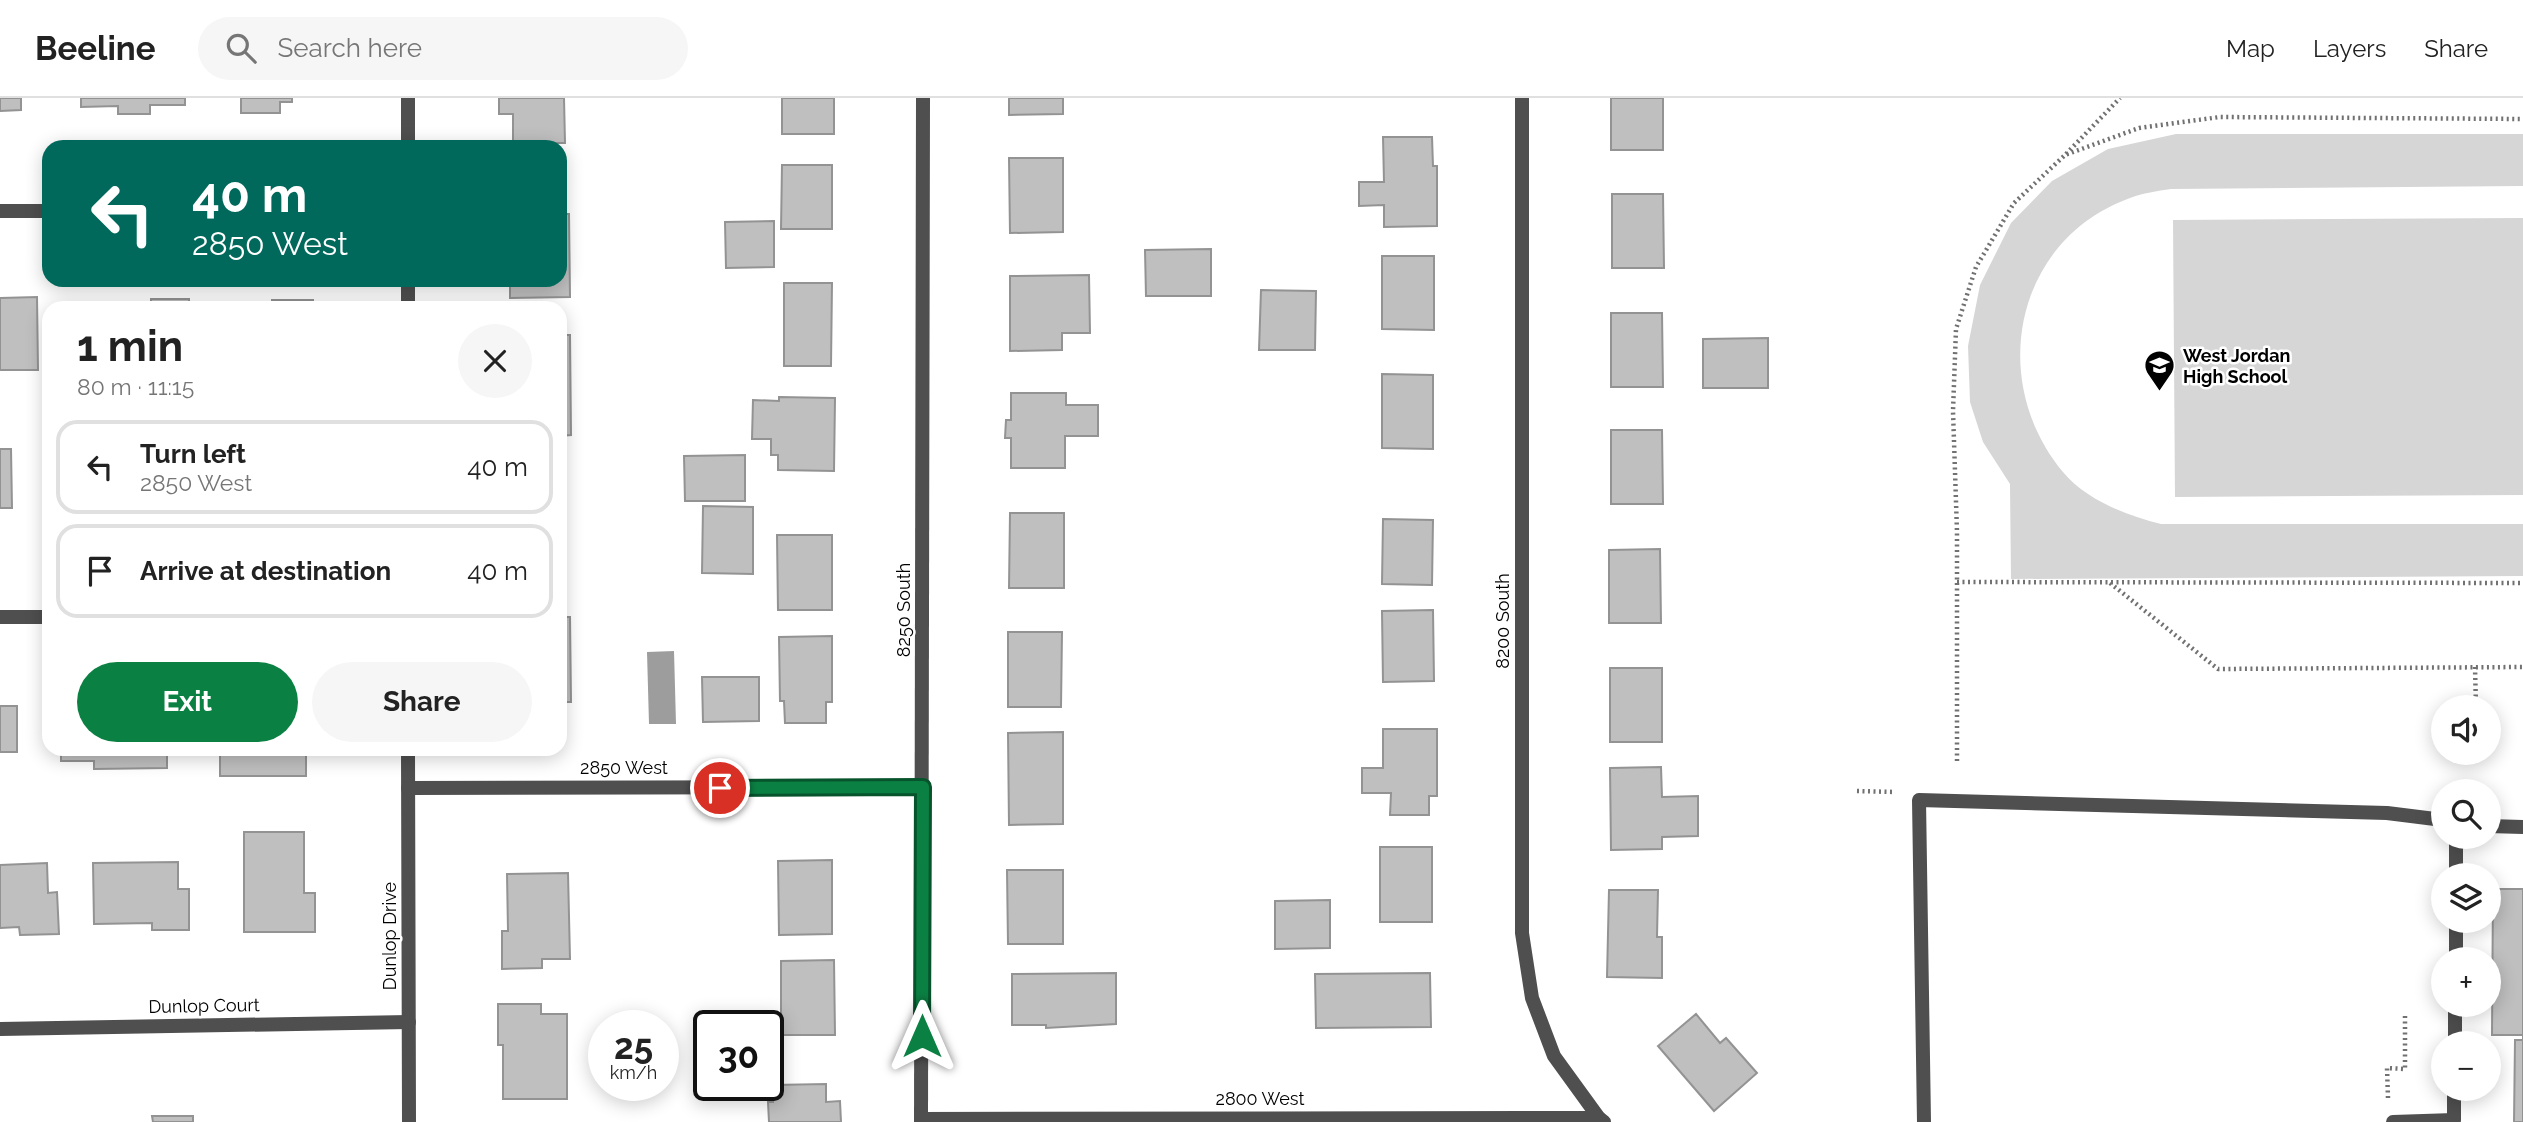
<!DOCTYPE html>
<meta charset="utf-8">
<style>
:root{--surface:#fff;--page:#f6f6f6;--text:#222;--muted:#767676;--line:#e0e0e0;--accent:#0b8043}
body{margin:0;font-family:Raleway,sans-serif;background:var(--page);color:var(--text);height:100vh;display:flex;flex-direction:column;font-size:26px;white-space:nowrap}
*{box-sizing:border-box;margin:0}
p{font-size:23px;color:var(--muted)}
.icon{flex:none;width:38px;height:38px;fill:none;stroke:currentColor;stroke-width:2;stroke-linecap:round;stroke-linejoin:round}
.map{position:relative;flex:1;overflow:hidden}
.sheet{position:absolute;left:42px;top:203px;width:525px;height:455px;display:flex;flex-direction:column;background:var(--surface);border-radius:21px;box-shadow:0 4px 18px #0003}
.sheet>*{flex:none}
.hud{position:absolute;left:42px;top:42px;width:525px;height:147px;border-radius:21px;box-shadow:0 4px 18px #0003;background:#00695c;color:#fff;overflow:hidden}
.fabs{position:absolute;left:2431px;top:597px;display:grid;gap:14px}
.fabs a{display:grid;place-items:center;width:70px;height:70px;border-radius:50%;background:var(--surface);box-shadow:0 4px 18px #0003;font-size:35px}
.speed{position:absolute;left:588px;top:912px;display:flex;gap:14px;font-size:35px;font-weight:700;text-align:center}
.speed>*{display:grid;place-content:center;width:91px;height:91px;border-radius:50%;background:var(--surface);box-shadow:0 4px 18px #0003;line-height:1}
.speed small{font-size:18px;font-weight:400}
.speed .limit{border:4px solid #111;border-radius:10px;background:#fff;color:#111}
.pin{position:absolute;display:grid;place-items:center;width:60px;height:60px;color:#fff;margin:-30px;border:4px solid #fff;border-radius:50%;box-shadow:0 2px 7px #0007}
.me{position:absolute;width:77px;margin:-38px;rotate:0deg;stroke-linejoin:round;filter:drop-shadow(0 0 5px #0008)}
.turn{display:flex;align-items:center;gap:24px;height:147px;padding:0 35px;font-size:32px}
.turn .icon{width:91px;height:91px;stroke-width:2.5}
.turn b{display:block;font-size:49px;line-height:60px}
.round{display:grid;place-items:center;flex:none;width:74px;height:74px;border-radius:37px;background:var(--page)}
.head{display:flex;align-items:center;justify-content:space-between;height:119px;padding:0 35px}
h1{font-size:42px;font-weight:700;line-height:52px}
.cta{display:flex;gap:14px;margin-top:auto;padding:14px 35px}
.cta a{flex:1;height:80px;border-radius:42px;background:var(--accent);color:#fff;font-size:28px;font-weight:700;line-height:80px;text-align:center}
.cta a+a{background:var(--page);color:var(--text)}
ul{padding:0;list-style:none}
li{display:flex;align-items:center;gap:21px;height:94px;margin:0 14px 10px;padding:0 21px;border:4px solid var(--line);border-radius:21px}
li div{flex:1}
li b{display:block;font-size:26px}
li em{font-style:normal}
header{display:flex;align-items:center;gap:42px;box-sizing:border-box;height:98px;padding:0 35px;background:var(--surface);border-bottom:2px solid var(--line)}
header strong{font-size:33px}
nav{display:flex;gap:38px;margin-inline-start:auto;font-size:24px}
.search{width:490px;height:63px;background:var(--page);display:flex;align-items:center;gap:18px;box-sizing:border-box;padding:0 24px;border-radius:38px;color:var(--muted);font-size:26px}
.map>svg:first-child{display:block}
.green{fill:#d6d6d6}
.water{fill:#9d9d9d}
.building{fill:#bfbfbf;stroke:#939393;stroke-width:2}
.lines{fill:none;stroke-linecap:round;stroke-linejoin:round}
.path{stroke:#717171;stroke-width:4.5;stroke-dasharray:2 3.5;stroke-linecap:butt}
.lane{stroke:#4f4f4f;stroke-width:14}
.street{stroke:#4f4f4f;stroke-width:14}
.route-casing{stroke:#07532c;stroke-width:18}
.route{stroke:#0b8043;stroke-width:12}
.labels{text-anchor:middle;stroke-width:5;stroke-linejoin:round;paint-order:stroke}
.poi-label{font-size:18px;font-weight:bold;fill:#000;stroke:#fff;text-anchor:start}
.street-label{font-size:18px;fill:#000;stroke:#fff}
</style>
<header>
<strong>Beeline</strong>
<div class="search"><svg class="icon" aria-label="search" viewBox="0 0 24 24"><circle cx="10" cy="10" r="6"/><path d="M15 15l6 6"/></svg>Search here</div>
<nav><a>Map</a><a>Layers</a><a>Share</a></nav>
</header>
<div class="map">
<svg width="2523" height="1024" viewBox="0 0 2523 1024">
<rect width="100%" height="100%" fill="#fff"/>
<g class="green">
<path d="M2176,36h347v52l-352,3c-14,2 -28,4 -41,9 -116,42 -143,183 -67,274 23,28 65,44 98,52h362v52l-512,3 -1,-95 -27,-42 -13,-40 -2,-56 12,-61 31,-62 41,-42 56,-32z"/>
<polygon points="2523,120 2523,397 2175,399 2173,122"/>
</g>
<polygon class="water" points="674,553 676,626 649,626 647,554"/>
<g class="building">
<polygon points="0,0 21,0 21,12 0,13"/>
<polygon points="81,0 185,0 185,7 150,7 150,16 118,16 118,8 81,9"/>
<polygon points="241,0 292,0 292,4 280,4 280,15 241,15"/>
<polygon points="499,0 564,0 565,45 513,45 513,16 499,16"/>
<rect x="782" y="0" width="52" height="36"/>
<polygon points="1009,0 1063,0 1063,16 1009,17"/>
<rect x="1611" y="0" width="52" height="52"/>
<polygon points="1383,39 1432,39 1433,68 1437,68 1437,128 1384,129 1384,107 1359,108 1359,84 1384,84"/>
<polygon points="1009,60 1063,60 1063,134 1010,135"/>
<polygon points="782,67 832,67 832,131 781,131"/>
<polygon points="1612,96 1663,96 1664,170 1612,170"/>
<polygon points="560,116 569,116 570,199 510,200 510,182 560,182"/>
<polygon points="774,123 774,169 726,170 725,124"/>
<polygon points="1211,151 1211,198 1146,198 1145,152"/>
<polygon points="1382,158 1434,158 1434,232 1382,231"/>
<polygon points="1089,177 1090,235 1062,235 1062,252 1010,253 1010,178"/>
<polygon points="784,185 832,185 831,268 784,268"/>
<polygon points="1261,192 1316,193 1315,252 1259,252"/>
<polygon points="37,199 38,272 0,272 0,200"/>
<polygon points="151,201 189,201 189,210 95,210 151,209"/>
<rect x="272" y="202" width="41" height="8"/>
<polygon points="1611,215 1662,215 1663,289 1611,289"/>
<polygon points="560,237 570,237 571,337 560,338"/>
<polygon points="1768,240 1768,290 1703,290 1703,241"/>
<polygon points="1382,276 1433,277 1433,351 1382,350"/>
<polygon points="1011,295 1066,295 1066,307 1098,307 1098,338 1065,338 1065,370 1011,370 1011,340 1005,340 1006,322 1011,322"/>
<polygon points="779,299 835,300 834,373 778,372 778,357 771,357 771,341 752,341 753,302 779,303"/>
<polygon points="1611,332 1662,332 1663,406 1611,406"/>
<polygon points="0,351 11,351 12,410 0,410"/>
<polygon points="745,357 745,403 685,403 684,358"/>
<rect x="560" y="385" width="3" height="72"/>
<polygon points="703,408 753,409 753,476 702,475"/>
<polygon points="1010,415 1064,415 1064,490 1009,490"/>
<polygon points="1383,421 1433,422 1432,487 1382,486"/>
<polygon points="777,437 832,437 832,512 778,512"/>
<polygon points="1660,451 1661,525 1609,525 1609,452"/>
<polygon points="1433,512 1434,583 1383,584 1382,513"/>
<polygon points="560,519 570,519 571,604 560,604"/>
<polygon points="1008,534 1062,534 1061,609 1008,609"/>
<polygon points="832,538 832,604 826,604 826,625 785,625 784,603 780,603 779,539"/>
<rect x="1610" y="570" width="52" height="74"/>
<polygon points="702,579 759,579 759,623 703,624"/>
<rect x="0" y="608" width="17" height="46"/>
<polygon points="1383,631 1437,631 1437,698 1429,698 1429,717 1390,717 1391,695 1362,695 1362,670 1383,670"/>
<polygon points="1063,634 1063,726 1009,727 1008,635"/>
<polygon points="61,651 167,651 167,670 94,671 94,663 61,663"/>
<rect x="220" y="651" width="86" height="27"/>
<polygon points="1661,669 1662,699 1698,698 1698,738 1662,739 1662,751 1611,752 1610,670"/>
<polygon points="244,734 304,734 304,795 315,795 315,834 244,834"/>
<rect x="1380" y="749" width="52" height="75"/>
<polygon points="832,762 832,836 779,837 778,763"/>
<polygon points="178,764 178,791 189,791 189,832 152,832 152,825 94,826 93,765"/>
<polygon points="47,765 48,795 57,794 59,836 20,837 19,829 0,830 0,767"/>
<polygon points="1007,772 1063,772 1063,846 1008,846"/>
<polygon points="568,775 570,861 542,861 542,870 502,871 502,833 508,833 507,776"/>
<polygon points="2493,791 2523,791 2523,1024 2514,1024 2515,942 2523,942 2523,937 2492,937"/>
<polygon points="1609,792 1658,792 1657,839 1662,839 1662,880 1607,879"/>
<polygon points="1330,802 1330,850 1275,851 1275,803"/>
<polygon points="834,862 835,937 781,937 781,863"/>
<polygon points="1116,875 1116,926 1046,930 1046,927 1012,927 1012,876"/>
<polygon points="1430,875 1431,929 1316,930 1315,876"/>
<polygon points="498,906 541,906 541,916 567,916 567,1001 503,1001 503,947 498,947"/>
<polygon points="1696,916 1720,945 1726,940 1757,975 1714,1013 1658,948"/>
<polygon points="699,917 760,919 760,928 709,928 709,964 698,964"/>
<polygon points="826,986 826,1004 840,1003 841,1024 769,1024 768,1004 773,1004 773,987"/>
<polygon points="152,1018 193,1018 193,1024 153,1024"/>
</g>
<g class="lines">
<g class="path">
<polyline points="2066,56 2120,0"/>
<polyline points="1957,484 2523,485"/>
<polyline points="2110,485 2218,571 2523,569"/>
<polyline points="2475,569 2476,609"/>
<polyline points="2477,654 2477,665"/>
<polyline points="1957,663 1957,434 1953,313 1956,231 1976,169 2014,105 2065,57 2139,30 2220,19 2523,21"/>
<polyline points="1857,693 1895,694"/>
<polyline points="2388,1000 2387,970 2405,971 2405,915"/>
</g>
<g class="lane">
<polyline points="2488,728 2523,729"/>
<polyline points="2456,777 2456,738"/>
<polyline points="2456,861 2456,822"/>
<polyline points="2455,945 2455,906"/>
<polyline points="1924,1024 1919,702 2387,715 2443,722"/>
<polyline points="2393,1024 2454,1022 2454,990"/>
</g>
<g class="street">
<polyline points="408,0 408,49"/>
<polyline points="1522,0 1522,835 1532,900 1554,958 1599,1020 1604,1024"/>
<polyline points="0,113 49,113"/>
<polyline points="408,182 408,210"/>
<polyline points="0,519 49,519"/>
<polyline points="408,651 409,1024"/>
<polyline points="408,690 923,689"/>
<polyline points="0,931 409,924"/>
<polyline points="921,1021 1599,1020"/>
<polyline points="921,1024 923,0"/>
</g>
</g>
<g class="lines">
<defs>
<polyline id="route" points="720,690 923,689 922,938"/>
</defs>
<use href="#route" class="route-casing"/>
<use href="#route" class="route"/>
</g>
<defs>
<symbol id="school-pin" viewBox="-11 -11 22 30"><path d="M0 17L-7.5 6A9.5 9.5 0 1 1 7.5 6Z" fill="#000" stroke="#fff"/><path d="M0-5L7-2L0 1L-7-2ZM-4 1L0 2.5L4 1V4Q0 6-4 4Z" fill="#fff"/></symbol>
</defs>
<g fill-rule="evenodd">
<use href="#school-pin" x="2142" y="250" width="35" height="47"/>
</g>
<g class="labels">
<g class="poi-label">
<text x="2183" y="264">West Jordan<tspan x="2183" dy="21">High School</tspan></text>
</g>
<g class="street-label">
<text transform="translate(904 512) rotate(-90)" y="6">8250 South</text>
<text transform="translate(1503 523) rotate(-90)" y="6">8200 South</text>
<text x="624" y="676">2850 West</text>
<text transform="translate(390 838) rotate(-90)" y="6">Dunlop Drive</text>
<text transform="translate(204 908) rotate(-1)" y="6">Dunlop Court</text>
<text x="1260" y="1007">2800 West</text>
</g>
</g>
</svg>
<div class="fabs">
<a><svg class="icon" aria-label="sound" viewBox="0 0 24 24"><path d="M4 9h4l5-4v14l-5-4H4zM17 9q2 3 0 6"/></svg></a>
<a><svg class="icon" aria-label="search" viewBox="0 0 24 24"><circle cx="10" cy="10" r="6"/><path d="M15 15l6 6"/></svg></a>
<a><svg class="icon" aria-label="layers" viewBox="0 0 24 24"><path d="M12 4l9 5-9 5-9-5zM3 14l9 5 9-5"/></svg></a>
<a>+</a>
<a>−</a>
</div>
<div class="speed"><div>25<small>km/h</small></div><div class="limit">30</div></div>
<div class="pin" style="left:720px;top:690px;background:#d93025"><svg class="icon" aria-label="arrive" viewBox="0 0 24 24"><path d="M6 21V4h12l-3 4 3 4H6"/></svg></div>
<svg class="me" style="left:922px;top:938px" viewBox="-20 -20 40 40"><path d="M0-17L14 15 0 8-14 15z" fill="#0b8043" stroke="#fff" stroke-width="4"/></svg>
<div class="hud">
<div class="turn"><svg class="icon" aria-label="left" viewBox="0 0 24 24"><path d="M17 20v-9H6M10 6l-5 5 5 5"/></svg><div><b>40 m</b>2850 West</div></div>
</div>
<section class="sheet">
<div class="head"><div><h1>1 min</h1><p>80 m · 11:15</p></div><a class="round"><svg class="icon" aria-label="close" viewBox="0 0 24 24"><path d="M6 6l12 12M18 6L6 18"/></svg></a></div>
<ul>
<li><svg class="icon" aria-label="left" viewBox="0 0 24 24"><path d="M17 20v-9H6M10 6l-5 5 5 5"/></svg><div><b>Turn left</b><p>2850 West</p></div><em>40 m</em></li>
<li><svg class="icon" aria-label="arrive" viewBox="0 0 24 24"><path d="M6 21V4h12l-3 4 3 4H6"/></svg><div><b>Arrive at destination</b></div><em>40 m</em></li>
</ul>
<div class="cta"><a>Exit</a><a>Share</a></div>
</section>
</div>
